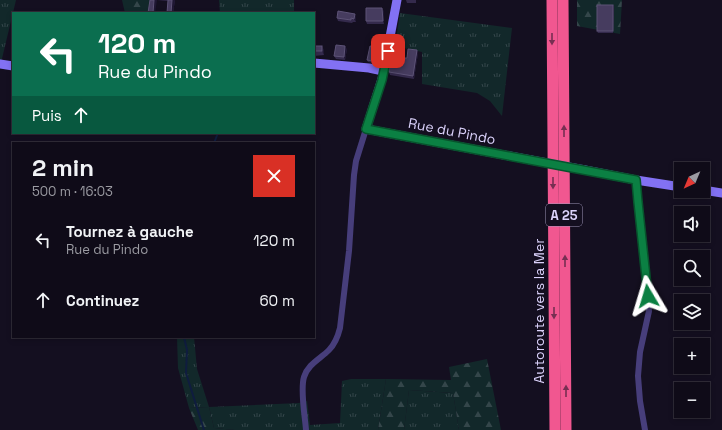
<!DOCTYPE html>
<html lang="fr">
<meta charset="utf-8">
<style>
:root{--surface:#0f0b18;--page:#181421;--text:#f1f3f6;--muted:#9b9ba2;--line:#2f2b37}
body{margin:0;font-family:"Space Grotesk",sans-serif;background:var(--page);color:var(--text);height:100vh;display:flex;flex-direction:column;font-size:15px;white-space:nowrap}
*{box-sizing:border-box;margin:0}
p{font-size:13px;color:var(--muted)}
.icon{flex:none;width:22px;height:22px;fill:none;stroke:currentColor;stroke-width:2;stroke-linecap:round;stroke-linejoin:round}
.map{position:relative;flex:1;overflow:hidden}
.drawer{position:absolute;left:12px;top:142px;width:303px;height:196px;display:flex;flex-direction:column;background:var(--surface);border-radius:0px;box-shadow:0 2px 6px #0003,0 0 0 1px var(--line)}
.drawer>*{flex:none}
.top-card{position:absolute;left:12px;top:12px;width:303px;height:122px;border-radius:0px;box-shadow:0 2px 6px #0003,0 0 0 1px var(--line);background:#0b6e4f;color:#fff;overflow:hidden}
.needle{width:26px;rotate:224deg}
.buttons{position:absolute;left:674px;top:162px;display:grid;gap:8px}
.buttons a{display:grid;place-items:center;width:36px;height:36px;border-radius:0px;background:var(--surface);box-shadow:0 2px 6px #0003,0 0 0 1px var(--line);font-size:20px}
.pin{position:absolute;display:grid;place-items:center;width:34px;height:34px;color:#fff;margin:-17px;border-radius:8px;box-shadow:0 2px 6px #0006}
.me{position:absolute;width:44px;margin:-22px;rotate:353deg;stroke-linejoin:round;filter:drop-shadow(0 0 3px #0008)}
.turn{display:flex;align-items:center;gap:14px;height:84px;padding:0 20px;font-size:18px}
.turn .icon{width:52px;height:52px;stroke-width:2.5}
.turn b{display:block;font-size:28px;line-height:34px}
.then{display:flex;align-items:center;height:38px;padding:0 20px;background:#0003;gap:8px;font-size:15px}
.round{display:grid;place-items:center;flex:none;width:42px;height:42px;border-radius:0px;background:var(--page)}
.overview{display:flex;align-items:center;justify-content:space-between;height:68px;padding:0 20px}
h1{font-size:24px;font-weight:800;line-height:30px}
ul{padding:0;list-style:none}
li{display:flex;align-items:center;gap:12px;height:60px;padding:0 20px}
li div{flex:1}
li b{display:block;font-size:15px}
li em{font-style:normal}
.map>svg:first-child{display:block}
.grass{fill:url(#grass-tufts)}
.forest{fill:url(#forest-firs)}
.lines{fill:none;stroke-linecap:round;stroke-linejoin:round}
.stream{stroke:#0f1c3f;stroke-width:2}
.street{stroke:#473e7b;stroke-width:6}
.secondary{stroke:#8271f3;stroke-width:9}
.highway{stroke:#f15790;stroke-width:11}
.secondary-bridge{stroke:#8271f3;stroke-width:9}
.wall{fill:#342a4c}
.shaded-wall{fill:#1f1733}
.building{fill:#463c5f;stroke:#5d5377}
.oneway{fill:#772f52}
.route-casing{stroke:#07532c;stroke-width:10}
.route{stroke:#0b8043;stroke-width:7}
.labels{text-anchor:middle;stroke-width:3;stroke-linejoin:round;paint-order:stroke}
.shield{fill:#140f20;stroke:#9f98b9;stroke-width:1}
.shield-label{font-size:13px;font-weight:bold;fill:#dbd2fb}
.street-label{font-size:14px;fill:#dbd2fb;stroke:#140f20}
</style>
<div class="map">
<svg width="722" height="430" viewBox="0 0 722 430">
<defs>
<pattern id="grass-tufts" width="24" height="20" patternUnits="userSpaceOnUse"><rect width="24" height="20" fill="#12282a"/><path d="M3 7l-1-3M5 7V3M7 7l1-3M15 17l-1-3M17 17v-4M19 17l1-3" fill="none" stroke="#34464a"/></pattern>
<pattern id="forest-firs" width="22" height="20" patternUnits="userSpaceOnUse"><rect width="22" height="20" fill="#12282a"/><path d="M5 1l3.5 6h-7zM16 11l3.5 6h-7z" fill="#34464a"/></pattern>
</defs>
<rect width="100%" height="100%" fill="#140f20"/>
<g class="grass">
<polygon points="0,0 16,0 0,67"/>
<polygon points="219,0 294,0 294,13 220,13"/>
<polygon points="400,13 512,28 502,116 490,101 477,93 422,84 422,52 395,46"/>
<polygon points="177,337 194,337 197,369 209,407 299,403 307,401 310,425 340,423 342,381 351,379 386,379 378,430 235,430 214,428 209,407 189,408 178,368"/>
<polygon points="409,390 453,393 459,430 404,430"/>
</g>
<g class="forest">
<polygon points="122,0 150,0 149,13 125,13"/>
<polygon points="577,0 622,0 620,34 577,26"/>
<polygon points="487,359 501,430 459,430 453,393 409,390 404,430 378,430 386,379 451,380 449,367"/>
<polygon points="209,407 214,428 235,430 198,430 189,408"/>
</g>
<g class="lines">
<g class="stream">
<polyline points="214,143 218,133"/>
<polyline points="184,337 187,350 186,373 204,430"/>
</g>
<g class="street">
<polyline points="636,180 637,202 649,311 640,352 638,376 640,401 645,430"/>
<path d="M306,430c-1,-14 -6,-40 -2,-53 4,-13 16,-18 25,-27 6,-6 9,-14 11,-22l9,-77 5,-76 2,-14 10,-32"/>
</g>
<g class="secondary">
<polyline points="397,0 382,79 366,129 531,160"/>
<polyline points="314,63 369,68 383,71"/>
<polyline points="0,64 13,66"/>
<polyline points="585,170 636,180 681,187"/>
<polyline points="703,190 722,193"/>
</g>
<g class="highway">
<polyline points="552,0 555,430"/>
<polyline points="563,0 566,430"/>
</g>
<polyline class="secondary-bridge" points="531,160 585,170"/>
</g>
<g class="wall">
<polygon points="157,0 175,0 173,13 167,13 168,1"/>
<polygon points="406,0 416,0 416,3 407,3"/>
<polygon points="613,5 614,6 613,33 598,33 597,31"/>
<polygon points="384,11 384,24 367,24 366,21"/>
<polygon points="356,17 356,22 353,22 352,23 338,21 337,18"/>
<polygon points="381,45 382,47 379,64 368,62 367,60 375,47"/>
<polygon points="314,46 324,50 324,55 314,56"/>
<polygon points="347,49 345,60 336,59 334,56"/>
<polygon points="417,50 418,53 414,79 390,75 389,72 392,62 404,60"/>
</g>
<g class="shaded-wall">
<polygon points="154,0 157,0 155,13 153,13"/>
<polygon points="172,0 175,0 173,13 171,13"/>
<polygon points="613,5 614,6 613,33"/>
<polygon points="382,8 384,11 384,24 383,21"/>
<polygon points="355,14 356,17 356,22 354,19"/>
<polygon points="381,45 382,47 379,64 378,62"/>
<polygon points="322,46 324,50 324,55 322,51"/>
<polygon points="345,46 347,49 345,60 344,57"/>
<polygon points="417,50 418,53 414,79 413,76"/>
</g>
<g class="building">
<polygon points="150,0 154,0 153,13 148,13"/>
<polygon points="168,0 172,0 171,13 167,13"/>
<rect x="597" y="5" width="16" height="26"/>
<polygon points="366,8 382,8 383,21 366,21"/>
<polygon points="338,11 355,14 354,19 351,18 351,20 337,18"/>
<polygon points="375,44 381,45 378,62 367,60 370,46 375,47"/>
<polygon points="336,45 345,46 344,57 334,56"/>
<rect x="314" y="46" width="8" height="5"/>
<polygon points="408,49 417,50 413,76 389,72 390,62 392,62 393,58 404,60 405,58 407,58"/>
</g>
<defs><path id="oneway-solid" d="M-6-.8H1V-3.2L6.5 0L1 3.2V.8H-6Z"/></defs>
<g class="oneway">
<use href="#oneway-solid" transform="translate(552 39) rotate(90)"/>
<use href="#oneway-solid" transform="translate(564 131) rotate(-90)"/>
<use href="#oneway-solid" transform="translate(553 183) rotate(90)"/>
<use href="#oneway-solid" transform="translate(565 261) rotate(-90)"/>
<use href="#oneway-solid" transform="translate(554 313) rotate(90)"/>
<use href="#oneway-solid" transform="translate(566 391) rotate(-90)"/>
</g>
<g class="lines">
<defs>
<polyline id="route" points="388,51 382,80 366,129 636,180 638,202 648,296"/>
</defs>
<use href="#route" class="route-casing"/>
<use href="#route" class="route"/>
</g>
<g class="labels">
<rect class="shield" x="546" y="204" width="36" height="22" rx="3"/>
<g class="shield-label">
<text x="564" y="220">A 25</text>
</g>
<g class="street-label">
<text transform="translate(452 131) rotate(11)" y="5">Rue du Pindo</text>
<text transform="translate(539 311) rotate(-90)" y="5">Autoroute vers la Mer</text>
</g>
</g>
</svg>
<div class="buttons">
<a><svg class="needle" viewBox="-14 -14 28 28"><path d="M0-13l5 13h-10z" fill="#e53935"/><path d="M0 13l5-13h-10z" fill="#9b9ba2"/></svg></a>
<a><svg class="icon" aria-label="sound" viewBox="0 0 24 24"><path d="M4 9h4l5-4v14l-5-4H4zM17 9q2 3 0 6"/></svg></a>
<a><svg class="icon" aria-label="search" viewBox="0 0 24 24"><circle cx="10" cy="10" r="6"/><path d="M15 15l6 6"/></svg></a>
<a><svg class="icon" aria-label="layers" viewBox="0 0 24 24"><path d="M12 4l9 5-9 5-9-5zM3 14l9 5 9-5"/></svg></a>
<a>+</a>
<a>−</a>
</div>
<div class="pin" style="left:388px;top:51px;background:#d93025"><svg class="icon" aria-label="arrive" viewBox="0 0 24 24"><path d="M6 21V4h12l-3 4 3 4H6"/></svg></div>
<svg class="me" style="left:648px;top:296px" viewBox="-20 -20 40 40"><path d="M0-17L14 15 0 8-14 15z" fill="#0b8043" stroke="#fff" stroke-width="4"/></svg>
<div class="top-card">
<div class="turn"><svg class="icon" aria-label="left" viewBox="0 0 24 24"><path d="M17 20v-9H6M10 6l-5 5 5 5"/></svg><div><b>120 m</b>Rue du Pindo</div></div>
<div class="then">Puis<svg class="icon" aria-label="ahead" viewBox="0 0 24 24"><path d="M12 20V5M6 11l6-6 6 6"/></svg></div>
</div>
<section class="drawer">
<div class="overview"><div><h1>2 min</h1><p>500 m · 16:03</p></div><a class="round" style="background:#d93025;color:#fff"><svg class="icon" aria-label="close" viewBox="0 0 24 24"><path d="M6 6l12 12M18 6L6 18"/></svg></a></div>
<ul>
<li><svg class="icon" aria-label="left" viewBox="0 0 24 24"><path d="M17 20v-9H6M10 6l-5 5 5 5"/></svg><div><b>Tournez à gauche</b><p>Rue du Pindo</p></div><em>120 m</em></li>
<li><svg class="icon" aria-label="ahead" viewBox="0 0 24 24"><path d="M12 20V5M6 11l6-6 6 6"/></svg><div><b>Continuez</b></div><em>60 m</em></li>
</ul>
</section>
</div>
